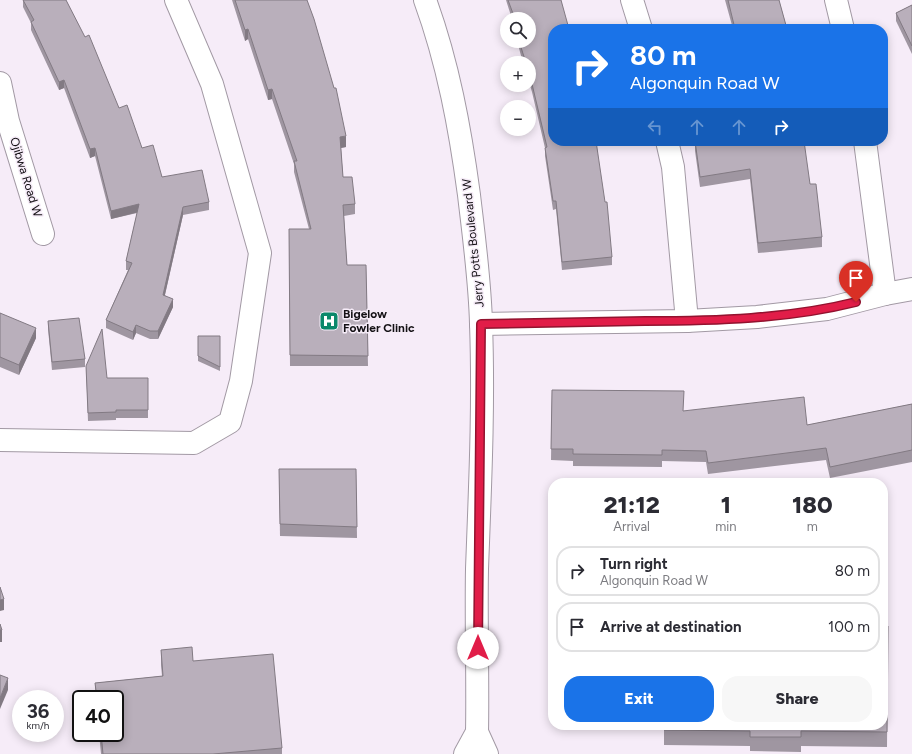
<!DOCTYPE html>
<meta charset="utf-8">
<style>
:root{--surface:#fff;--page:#f7f7f7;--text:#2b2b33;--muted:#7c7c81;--line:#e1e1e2;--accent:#1a73e8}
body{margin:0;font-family:Figtree,sans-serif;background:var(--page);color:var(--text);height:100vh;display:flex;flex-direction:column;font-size:15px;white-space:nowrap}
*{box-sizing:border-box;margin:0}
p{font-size:13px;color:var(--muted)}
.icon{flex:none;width:22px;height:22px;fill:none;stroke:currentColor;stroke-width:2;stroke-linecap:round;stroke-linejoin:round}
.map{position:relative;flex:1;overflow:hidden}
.side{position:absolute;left:548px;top:478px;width:340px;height:252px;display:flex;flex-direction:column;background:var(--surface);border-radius:16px;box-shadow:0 2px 10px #0003}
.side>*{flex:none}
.guide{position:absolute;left:548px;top:24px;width:340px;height:122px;border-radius:16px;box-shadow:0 2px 10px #0003;background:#1a73e8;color:#fff;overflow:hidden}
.buttons{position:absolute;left:500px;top:12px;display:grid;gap:8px}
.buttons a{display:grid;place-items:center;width:36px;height:36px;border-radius:50%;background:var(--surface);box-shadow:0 2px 10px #0003;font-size:20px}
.speed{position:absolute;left:12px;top:690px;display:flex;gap:8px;font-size:20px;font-weight:700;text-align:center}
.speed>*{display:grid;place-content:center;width:52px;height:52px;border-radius:50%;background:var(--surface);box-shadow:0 2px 10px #0003;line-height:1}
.speed small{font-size:10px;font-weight:400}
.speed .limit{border:2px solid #111;border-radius:6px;background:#fff;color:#111}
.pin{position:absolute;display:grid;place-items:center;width:34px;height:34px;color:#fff;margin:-41px -17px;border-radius:50% 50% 50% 0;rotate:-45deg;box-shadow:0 0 4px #0007}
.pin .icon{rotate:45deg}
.me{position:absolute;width:44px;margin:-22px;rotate:0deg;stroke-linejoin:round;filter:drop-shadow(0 0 3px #0008)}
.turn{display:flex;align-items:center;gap:14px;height:84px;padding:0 16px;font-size:18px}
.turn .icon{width:52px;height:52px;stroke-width:2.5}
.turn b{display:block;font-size:28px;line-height:34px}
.lanes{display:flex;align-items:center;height:38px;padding:0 16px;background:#0003;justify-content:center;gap:20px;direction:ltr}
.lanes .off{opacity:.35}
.eta{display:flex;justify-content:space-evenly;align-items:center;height:68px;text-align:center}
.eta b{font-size:24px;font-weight:800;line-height:28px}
.action{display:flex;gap:8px;margin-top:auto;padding:8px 16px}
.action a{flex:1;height:46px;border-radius:16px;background:var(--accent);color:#fff;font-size:16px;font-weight:800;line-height:46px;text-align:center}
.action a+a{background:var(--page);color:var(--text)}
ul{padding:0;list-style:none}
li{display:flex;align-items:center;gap:12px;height:50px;margin:0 8px 6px;padding:0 8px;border:2px solid var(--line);border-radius:16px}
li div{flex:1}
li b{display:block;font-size:15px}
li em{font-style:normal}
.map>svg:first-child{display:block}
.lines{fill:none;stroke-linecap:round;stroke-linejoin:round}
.minor-casing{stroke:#a299a4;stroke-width:24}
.minor{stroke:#fff;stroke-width:22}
.wall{fill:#9f96a1}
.shaded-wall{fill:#827a83}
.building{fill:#b9afbb;stroke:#827a83}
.route-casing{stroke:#92132f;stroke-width:10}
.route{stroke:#e11d48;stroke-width:7}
.labels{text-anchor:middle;stroke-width:3;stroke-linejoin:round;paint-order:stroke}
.street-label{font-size:12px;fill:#141115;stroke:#f6ecf8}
.poi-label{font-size:12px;font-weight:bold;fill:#141115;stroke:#f6ecf8;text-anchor:start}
</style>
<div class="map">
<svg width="912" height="754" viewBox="0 0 912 754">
<rect width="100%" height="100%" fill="#f6ecf8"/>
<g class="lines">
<defs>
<g id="minor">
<path d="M425,0c23,63 35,128 44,195 5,43 11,86 12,129 3,81 -1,164 -4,245 -1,54 1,109 0,163l10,22"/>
<polyline points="632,0 641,29"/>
<polyline points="836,0 843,29"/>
<polyline points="0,83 8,121 43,234"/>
<polyline points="667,141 673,167 687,321"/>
<polyline points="865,141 885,294"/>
<polyline points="481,324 687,321 757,317 827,309 885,294 912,289"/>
<polyline points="0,440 194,443 230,422 241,381 260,253 212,84 176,0"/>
<polyline points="465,754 477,732"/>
</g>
</defs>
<use href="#minor" class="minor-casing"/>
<use href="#minor" class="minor"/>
</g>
<g class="wall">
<polygon points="23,0 66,0 119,108 142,148 162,177 209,202 209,210 183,215 165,295 173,307 158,339 150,339 136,333 133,340 106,328 106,320 128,270 126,270 126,261 137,213 111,219 95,156 90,158 64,88 59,90 31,30 31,23 23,7"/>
<polygon points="232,0 307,0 346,147 341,148 343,177 355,204 355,214 344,216 347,265 366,265 368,366 290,366 289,229 309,229 294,172 294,164 272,99 268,100 248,39 245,41"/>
<polygon points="506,0 561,0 612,257 612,265 562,270 556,209 553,210 545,156 545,148 532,92 529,82 529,63 523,63 517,41 529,41 529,19 512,19"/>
<polygon points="725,0 779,0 787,29 733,29"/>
<polygon points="912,5 912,54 896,21 896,13"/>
<polygon points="695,141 810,184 822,237 822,247 758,253 750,179 700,187 695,151"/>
<polygon points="0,313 36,338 19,375 0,367"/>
<polygon points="48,321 85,359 85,367 52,370 48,329"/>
<polygon points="220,336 220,371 198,361 198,356"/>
<polygon points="86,366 107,378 148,378 148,418 116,418 116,420 88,421"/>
<polygon points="552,390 684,411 807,425 912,404 912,462 830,478 826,460 708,474 706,462 662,461 662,467 573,466 573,461 551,460"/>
<polygon points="279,469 356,469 357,538 280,536"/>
<polygon points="888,626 887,747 801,746 801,752 750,751 750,746 664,745 664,725"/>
<polygon points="161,650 193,661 282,748 282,754 101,754 99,733 115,733 115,699 96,699 95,683 162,676 161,665"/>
</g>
<g class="shaded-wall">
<polygon points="248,29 248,39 245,41 245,30"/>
<polygon points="64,80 64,88 59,90 59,82"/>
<polygon points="272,89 272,99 268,100 268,90"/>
<polygon points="346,136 346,147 340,148 340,137"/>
<polygon points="95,148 95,156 90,158 90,149"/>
<polygon points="139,204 139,212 111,219 111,211"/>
<polygon points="183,207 183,215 163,303 163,295"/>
<polygon points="173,299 173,307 158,339 158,331"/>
<polygon points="136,325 136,333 133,340 133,332"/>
<polygon points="36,328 36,338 19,375 19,365"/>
<polygon points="4,599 4,610 0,611 0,600"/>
<rect x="0" y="630" width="2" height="12"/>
<polygon points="8,678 8,690 0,709 0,698"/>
</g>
<g class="building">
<polygon points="23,0 66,0 85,37 89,35 119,108 127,105 142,148 153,145 162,177 202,170 209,202 183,207 163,295 173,299 158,331 150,331 136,325 133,332 106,320 132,263 126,261 139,204 111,211 95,148 90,149 64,80 59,82 31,22 34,20"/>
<polygon points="235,0 307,0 314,19 334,88 336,88 346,136 340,137 343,177 352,177 355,204 343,205 347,265 366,265 368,356 290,355 289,229 311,229 294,161 297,161 272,89 268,90 248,29 245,30"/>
<polygon points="508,0 561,0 569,29 553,29 553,141 596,141 605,202 607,202 612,257 562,262 556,201 553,201 545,148 547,147 532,84 529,74 529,63 526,63 519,41 529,41 529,19 515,19"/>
<polygon points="728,0 779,0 787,29 735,29"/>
<polygon points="912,5 912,46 896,13"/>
<polygon points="695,141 804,141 810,184 816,184 822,237 758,243 750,169 700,177"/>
<polygon points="0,313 36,328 19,365 0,357"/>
<polygon points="79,318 85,359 52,362 48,321"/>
<polygon points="102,329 107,378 148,378 148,410 116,410 116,412 88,413 86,366"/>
<polygon points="198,336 220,336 220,367 198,356"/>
<polygon points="552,390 684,391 683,411 804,397 807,425 912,404 912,450 830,467 826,448 708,463 706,451 662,450 662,455 573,454 573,449 551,449"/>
<polygon points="279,469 356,469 357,527 280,524"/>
<polygon points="0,587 4,599 0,600"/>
<polygon points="0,624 2,630 0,630"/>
<polygon points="883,626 888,626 887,732 801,731 801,737 750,737 750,731 664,730 664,725 883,725"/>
<polygon points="192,647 193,661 273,654 282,748 213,754 103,754 101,733 115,733 115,699 97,699 95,683 163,676 161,650"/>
<polygon points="0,675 8,678 0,698"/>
</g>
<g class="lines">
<defs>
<path id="route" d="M478,648l3,-324c55,-1 110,-2 164,-3 70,0 143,-2 211,-19"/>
</defs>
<use href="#route" class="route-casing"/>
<use href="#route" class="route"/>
</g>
<defs>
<symbol id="hospital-square" viewBox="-11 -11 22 22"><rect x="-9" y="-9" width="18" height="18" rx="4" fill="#0a886b" stroke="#f6ecf8"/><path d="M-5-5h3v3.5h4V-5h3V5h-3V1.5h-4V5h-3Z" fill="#fff"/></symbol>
</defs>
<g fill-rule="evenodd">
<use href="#hospital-square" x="318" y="310" width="22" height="22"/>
</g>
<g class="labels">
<g class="street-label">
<text transform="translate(26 177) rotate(73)" y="4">Ojibwa Road W</text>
<text transform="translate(473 243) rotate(-96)" y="4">Jerry Potts Boulevard W</text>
</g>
<g class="poi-label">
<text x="343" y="318">Bigelow<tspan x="343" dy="14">Fowler Clinic</tspan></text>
</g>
</g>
</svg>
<div class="buttons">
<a><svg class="icon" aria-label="search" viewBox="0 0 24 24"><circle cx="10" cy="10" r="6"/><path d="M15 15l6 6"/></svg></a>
<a>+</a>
<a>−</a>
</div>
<div class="speed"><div>36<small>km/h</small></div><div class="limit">40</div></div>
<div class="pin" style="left:856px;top:302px;background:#d93025"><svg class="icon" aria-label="arrive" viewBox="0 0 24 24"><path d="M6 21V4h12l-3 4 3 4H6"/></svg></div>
<svg class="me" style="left:478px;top:648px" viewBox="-20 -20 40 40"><circle r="19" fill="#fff"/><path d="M0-13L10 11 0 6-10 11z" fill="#e11d48"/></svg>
<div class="guide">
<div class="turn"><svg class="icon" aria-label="right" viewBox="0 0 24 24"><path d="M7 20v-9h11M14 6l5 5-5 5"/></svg><div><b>80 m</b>Algonquin Road W</div></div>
<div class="lanes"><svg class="icon off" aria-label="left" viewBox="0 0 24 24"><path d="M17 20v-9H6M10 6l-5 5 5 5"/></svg><svg class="icon off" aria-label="ahead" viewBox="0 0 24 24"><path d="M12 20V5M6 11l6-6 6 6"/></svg><svg class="icon off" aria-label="ahead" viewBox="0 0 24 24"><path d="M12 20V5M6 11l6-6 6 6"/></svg><svg class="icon" aria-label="right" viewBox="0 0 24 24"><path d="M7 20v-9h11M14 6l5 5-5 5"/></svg></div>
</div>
<section class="side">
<div class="eta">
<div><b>21:12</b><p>Arrival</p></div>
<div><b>1</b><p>min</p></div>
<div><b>180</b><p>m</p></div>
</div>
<ul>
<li><svg class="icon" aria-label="right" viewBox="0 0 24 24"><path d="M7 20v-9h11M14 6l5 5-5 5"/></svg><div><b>Turn right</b><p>Algonquin Road W</p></div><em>80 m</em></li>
<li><svg class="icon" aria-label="arrive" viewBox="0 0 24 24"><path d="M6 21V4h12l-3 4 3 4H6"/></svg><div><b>Arrive at destination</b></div><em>100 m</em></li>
</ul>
<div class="action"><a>Exit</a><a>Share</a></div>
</section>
</div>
